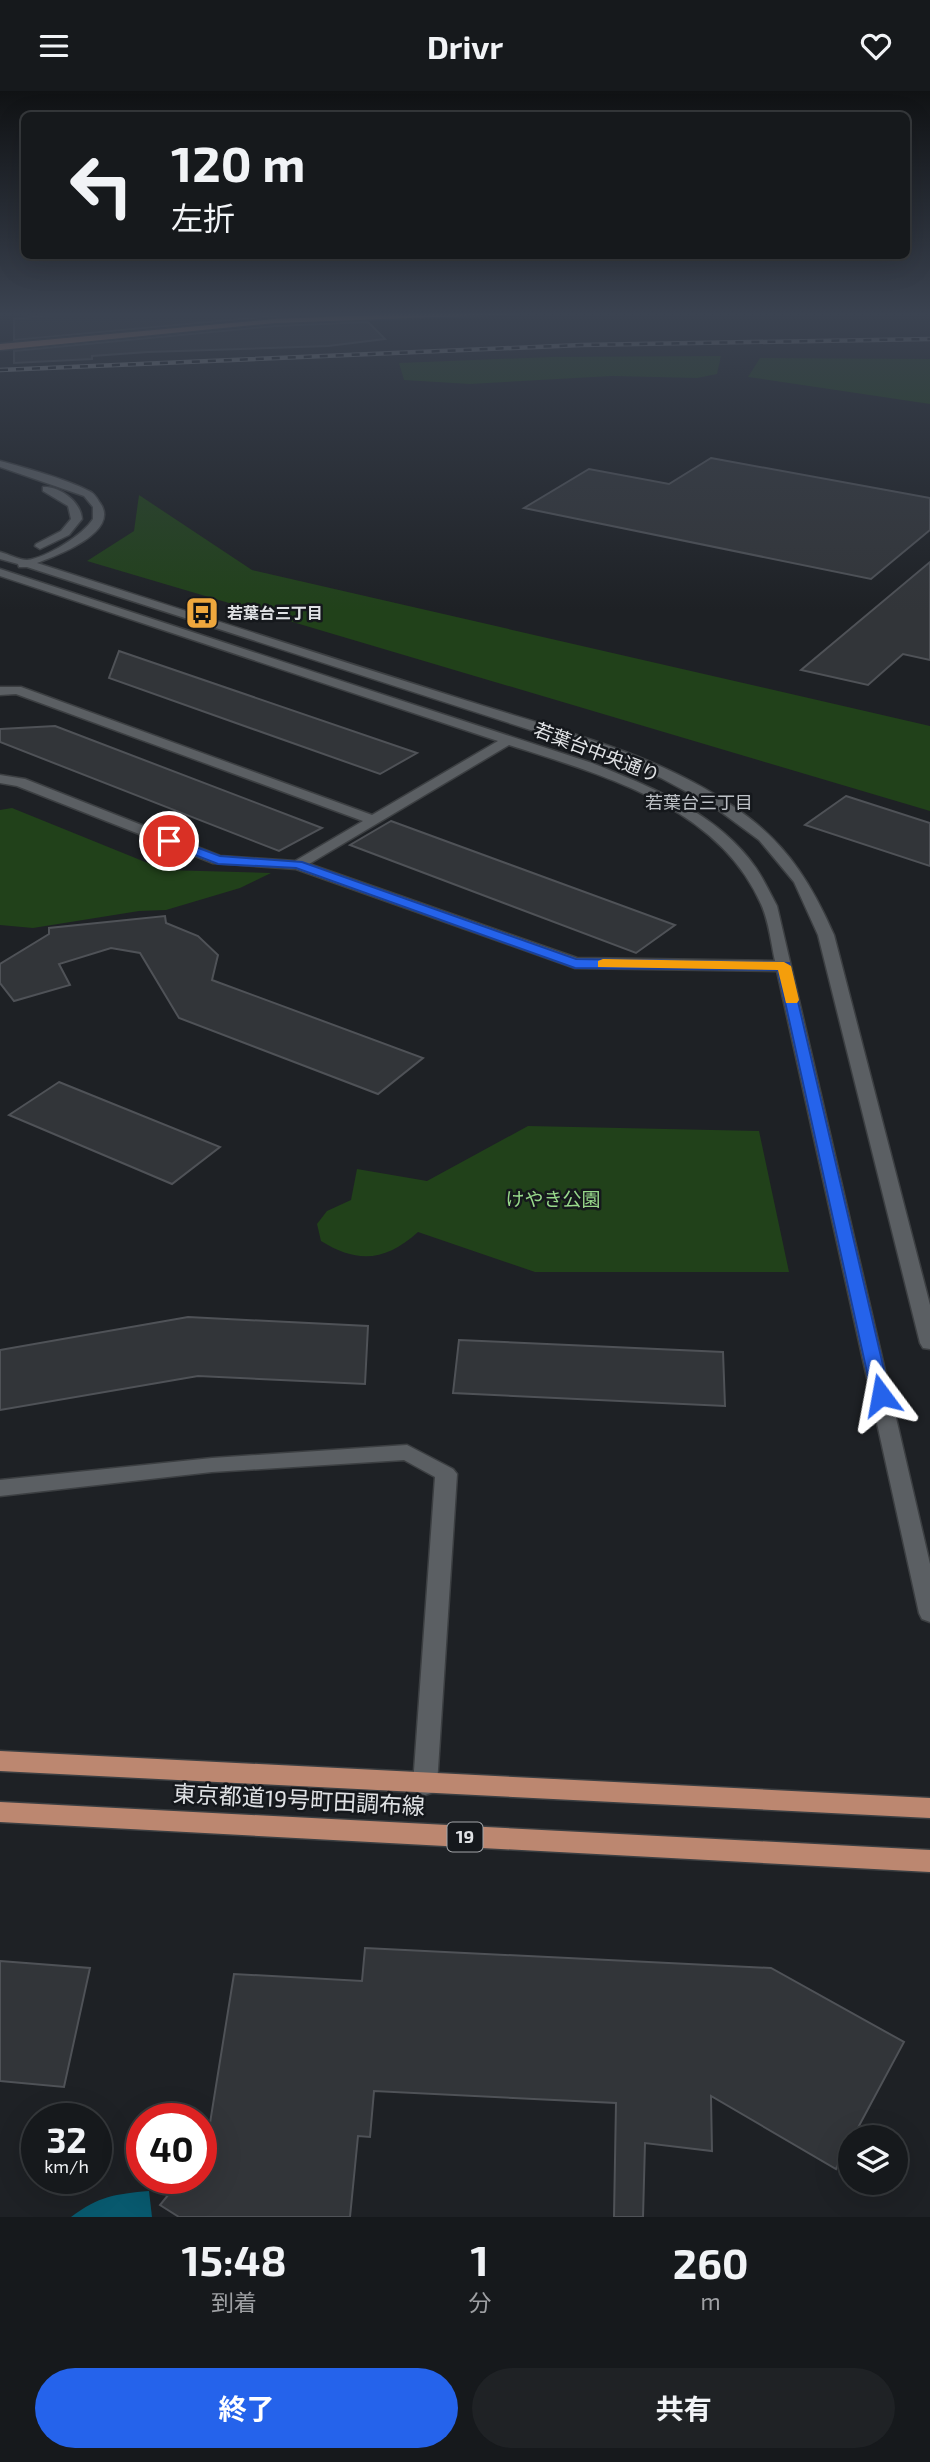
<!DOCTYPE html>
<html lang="ja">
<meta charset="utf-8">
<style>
:root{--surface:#16191c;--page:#1f2225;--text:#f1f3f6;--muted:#9ea0a3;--line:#35383b;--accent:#2563eb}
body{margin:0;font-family:"Exo 2","Noto Sans JP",sans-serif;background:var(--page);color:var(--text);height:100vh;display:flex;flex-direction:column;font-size:26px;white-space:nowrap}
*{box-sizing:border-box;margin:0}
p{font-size:23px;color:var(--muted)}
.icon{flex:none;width:38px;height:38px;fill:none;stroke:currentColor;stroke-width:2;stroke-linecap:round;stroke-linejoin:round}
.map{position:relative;height:2126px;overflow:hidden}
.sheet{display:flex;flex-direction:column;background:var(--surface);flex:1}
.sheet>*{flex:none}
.hud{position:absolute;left:21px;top:21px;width:889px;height:147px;border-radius:10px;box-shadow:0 7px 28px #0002,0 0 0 2px var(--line);background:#16191c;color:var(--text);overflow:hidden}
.buttons{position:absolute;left:838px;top:2034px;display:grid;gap:14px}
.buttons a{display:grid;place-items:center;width:70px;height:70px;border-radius:50%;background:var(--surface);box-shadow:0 7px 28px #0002,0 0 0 2px var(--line);font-size:35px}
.speed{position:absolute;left:21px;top:2012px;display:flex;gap:14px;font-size:35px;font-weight:700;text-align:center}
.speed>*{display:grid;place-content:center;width:91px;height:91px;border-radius:50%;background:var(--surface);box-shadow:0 7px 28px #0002,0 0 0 2px var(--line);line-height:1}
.speed small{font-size:18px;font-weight:400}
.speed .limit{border:10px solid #d22;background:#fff;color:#111}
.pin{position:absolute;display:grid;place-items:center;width:60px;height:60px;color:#fff;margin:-30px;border:4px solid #fff;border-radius:50%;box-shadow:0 2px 7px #0007}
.me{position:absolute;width:77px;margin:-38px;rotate:347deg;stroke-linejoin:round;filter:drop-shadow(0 0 5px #0008)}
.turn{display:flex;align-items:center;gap:24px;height:147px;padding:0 35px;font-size:32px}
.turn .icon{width:91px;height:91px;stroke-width:2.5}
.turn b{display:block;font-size:49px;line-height:60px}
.eta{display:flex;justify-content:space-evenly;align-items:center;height:119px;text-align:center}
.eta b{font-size:42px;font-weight:700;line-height:49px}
.primary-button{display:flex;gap:14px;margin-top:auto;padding:14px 35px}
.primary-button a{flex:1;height:80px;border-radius:42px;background:var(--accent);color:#fff;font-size:28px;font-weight:700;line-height:80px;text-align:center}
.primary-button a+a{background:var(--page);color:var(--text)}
header{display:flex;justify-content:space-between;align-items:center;height:91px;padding:0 35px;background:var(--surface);font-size:32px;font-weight:700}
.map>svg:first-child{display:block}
.green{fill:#21411a}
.water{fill:#08596e}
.building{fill:#323539;stroke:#4f5257;stroke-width:2}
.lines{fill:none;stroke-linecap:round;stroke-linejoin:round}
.minor-casing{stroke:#3c3f42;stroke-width:3}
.major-casing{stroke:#3c3f42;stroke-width:3}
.minor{fill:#5b5f63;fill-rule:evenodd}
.major{fill:#bc8770;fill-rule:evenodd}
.rail-casing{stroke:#878a8d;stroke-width:4.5}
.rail{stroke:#15181c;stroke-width:2.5;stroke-dasharray:8;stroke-linecap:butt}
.route{fill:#2563eb;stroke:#184099;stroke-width:2}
.slow{fill:#f59e0b}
.labels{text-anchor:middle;stroke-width:5;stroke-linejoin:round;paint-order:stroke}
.far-poi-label{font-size:16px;font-weight:bold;fill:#e0e2e5;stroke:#15181c;text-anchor:start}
.far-neighbourhood-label{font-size:18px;fill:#bdc1c6;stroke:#15181c}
.shield{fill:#15181c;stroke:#a3a5a9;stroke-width:2}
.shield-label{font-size:18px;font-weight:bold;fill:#e0e2e5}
.street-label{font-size:19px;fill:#e0e2e5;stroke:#15181c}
.park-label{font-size:19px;fill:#98d98b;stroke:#15181c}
.near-street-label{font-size:23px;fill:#e0e2e5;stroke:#15181c}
</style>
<header><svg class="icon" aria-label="menu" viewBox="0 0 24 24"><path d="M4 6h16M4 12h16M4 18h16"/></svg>Drivr<svg class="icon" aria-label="heart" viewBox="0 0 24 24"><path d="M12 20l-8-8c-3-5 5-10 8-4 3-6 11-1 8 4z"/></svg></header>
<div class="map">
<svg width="930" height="2126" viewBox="0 0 930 2126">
<rect width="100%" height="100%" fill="#1e2125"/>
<g class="green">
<polygon points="721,265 717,283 697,287 612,285 470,293 404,289 399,272 551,266"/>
<polygon points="760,267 930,268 930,313 748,286"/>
<polygon points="139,404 252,479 930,635 930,720 87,470 134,440"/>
<polygon points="12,717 165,779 271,782 240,797 166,819 139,820 33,837 0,834 0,719"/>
<path d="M528,1035l231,5 30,141h-254l-117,-40c-32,29 -60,32 -97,9l-4,-17 10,-13 24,-11 6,-31 70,12z"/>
</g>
<path class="water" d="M149,2100l3,26h-81c28,-21 44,-23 78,-26z"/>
<g class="building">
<polygon points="79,221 357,221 358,222 275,225 14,249 14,228"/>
<polygon points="368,231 385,248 328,255 148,261 92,265 92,268 14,272 14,260 275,235"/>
<polygon points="711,367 930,407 930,439 871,488 524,417 589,378 669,393"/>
<polygon points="930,471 930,569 903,563 868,594 801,579"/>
<polygon points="119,560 417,662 380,683 109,587"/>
<polygon points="55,635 322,737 279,760 0,651 0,638"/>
<polygon points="846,705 930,732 930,775 805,734"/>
<polygon points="391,730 675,834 636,862 350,754"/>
<polygon points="165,825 166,832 198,845 218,864 212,889 423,967 378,1003 179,927 140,862 111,857 59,873 70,894 14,910 0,892 0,873 49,843 49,837"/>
<polygon points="59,991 220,1056 172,1093 9,1024"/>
<polygon points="188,1226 368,1235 365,1293 198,1285 0,1319 0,1259"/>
<polygon points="459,1249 723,1261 725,1315 453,1302"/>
<polygon points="365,1857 771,1877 904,1951 853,2046 850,2046 836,2078 711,2005 712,2060 645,2052 643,2126 614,2126 616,2012 374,2000 370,2046 358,2045 350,2126 179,2126 160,2114 181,2088 201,2088 234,1883 362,1890"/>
<polygon points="0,1870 90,1877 64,1996 0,1990"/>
</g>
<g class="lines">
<defs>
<g id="minor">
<path d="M0,370c26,7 66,18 89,30 5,2 8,7 11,12 21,29 -44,53 -63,60 139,45 279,90 418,134 99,32 209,56 293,120 42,32 65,70 86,118l96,370v44l-7,-1 -3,-5 -102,-408 -24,-53 -35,-42 -46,-34 -52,-28 -53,-23 -581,-188h-8l-1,-3 -18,-5v-7c8,2 19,8 27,8 19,-2 56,-25 66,-41v-12l-9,-11 -84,-29z"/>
<path d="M43,396c17,-1 38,15 39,32l-13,16 -29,14 -5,-3 1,-2 25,-13 10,-12 -3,-13 -25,-15z"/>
<path d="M0,478l592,194c59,24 126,50 164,105 8,12 14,25 21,38l153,658v58l-8,-3 -3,-6 -142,-642 -202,-3 -279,-99 -83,-6 -196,-77 -17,-3v-8l25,4 195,77 75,5 68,-40 -347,-127 -16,1v-8h21l351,128 126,-74 -498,-165zM509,654c93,30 209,61 252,159 8,17 10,39 14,57l-198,-3 -268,-94z"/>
<polygon points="407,1354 453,1378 457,1383 437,1694 434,1701 425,1704 416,1701 413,1694 435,1386 404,1369 212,1381 0,1405 0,1389 212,1367"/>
</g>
<g id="major">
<polygon points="449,221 521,221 517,223 275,232 0,259 0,253 275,228"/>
<polygon points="0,1660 930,1707 930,1727 0,1680"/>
<polygon points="0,1711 930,1759 930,1781 0,1731"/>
</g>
</defs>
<use href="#minor" class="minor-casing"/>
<use href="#major" class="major-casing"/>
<use href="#minor" class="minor"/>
<use href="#major" class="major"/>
<defs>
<polyline id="rail" points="0,279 581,254 930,248"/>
</defs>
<use href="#rail" class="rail-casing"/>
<use href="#rail" class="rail"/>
</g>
<linearGradient id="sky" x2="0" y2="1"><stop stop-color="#101214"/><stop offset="0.43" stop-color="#3b4351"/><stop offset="1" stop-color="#3b4351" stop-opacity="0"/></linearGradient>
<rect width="930" height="519" fill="url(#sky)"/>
<polygon class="route" points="169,746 220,765 302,771 576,868 789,872 890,1304 887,1308 874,1308 872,1304 778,879 575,877 296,777 218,773 164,752 162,750"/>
<polygon class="slow" points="603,868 784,871 791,875 799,909 797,912 786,912 778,879 598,876 598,870"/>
<defs>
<symbol id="bus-square" viewBox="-11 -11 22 22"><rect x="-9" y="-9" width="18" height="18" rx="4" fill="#efa73d" stroke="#15181c"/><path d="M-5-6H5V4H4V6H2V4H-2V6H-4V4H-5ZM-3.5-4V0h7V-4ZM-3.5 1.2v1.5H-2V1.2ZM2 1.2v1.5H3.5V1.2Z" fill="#111"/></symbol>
</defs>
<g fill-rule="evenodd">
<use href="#bus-square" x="183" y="503" width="38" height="38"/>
</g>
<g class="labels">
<g class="far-poi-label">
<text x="227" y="528">若葉台三丁目</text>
</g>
<g class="far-neighbourhood-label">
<text x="699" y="718">若葉台三丁目</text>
</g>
<rect class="shield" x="447.5" y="1731.5" width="35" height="29" rx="5"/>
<g class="shield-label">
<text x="465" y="1752">19</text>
</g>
<g class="street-label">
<text transform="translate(597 661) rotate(21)" y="7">若葉台中央通り</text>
</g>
<g class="park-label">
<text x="553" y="1115">けやき公園</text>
</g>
<g class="near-street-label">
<text transform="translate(299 1709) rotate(3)" y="8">東京都道19号町田調布線</text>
</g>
</g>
</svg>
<div class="buttons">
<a><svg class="icon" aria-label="layers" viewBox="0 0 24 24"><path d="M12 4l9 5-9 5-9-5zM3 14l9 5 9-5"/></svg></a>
</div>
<div class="speed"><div>32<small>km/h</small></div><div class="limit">40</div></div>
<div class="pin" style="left:169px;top:750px;background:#d93025"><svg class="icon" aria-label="arrive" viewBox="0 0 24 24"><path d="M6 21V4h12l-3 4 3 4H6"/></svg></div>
<svg class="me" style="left:881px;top:1304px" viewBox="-20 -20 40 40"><path d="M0-17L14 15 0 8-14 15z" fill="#2563eb" stroke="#fff" stroke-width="4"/></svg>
<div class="hud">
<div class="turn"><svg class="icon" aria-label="left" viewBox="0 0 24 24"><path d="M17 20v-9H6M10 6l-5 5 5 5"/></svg><div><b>120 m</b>左折</div></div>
</div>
</div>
<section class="sheet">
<div class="eta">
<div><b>15:48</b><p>到着</p></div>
<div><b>1</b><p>分</p></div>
<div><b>260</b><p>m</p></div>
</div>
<div class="primary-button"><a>終了</a><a>共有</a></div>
</section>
